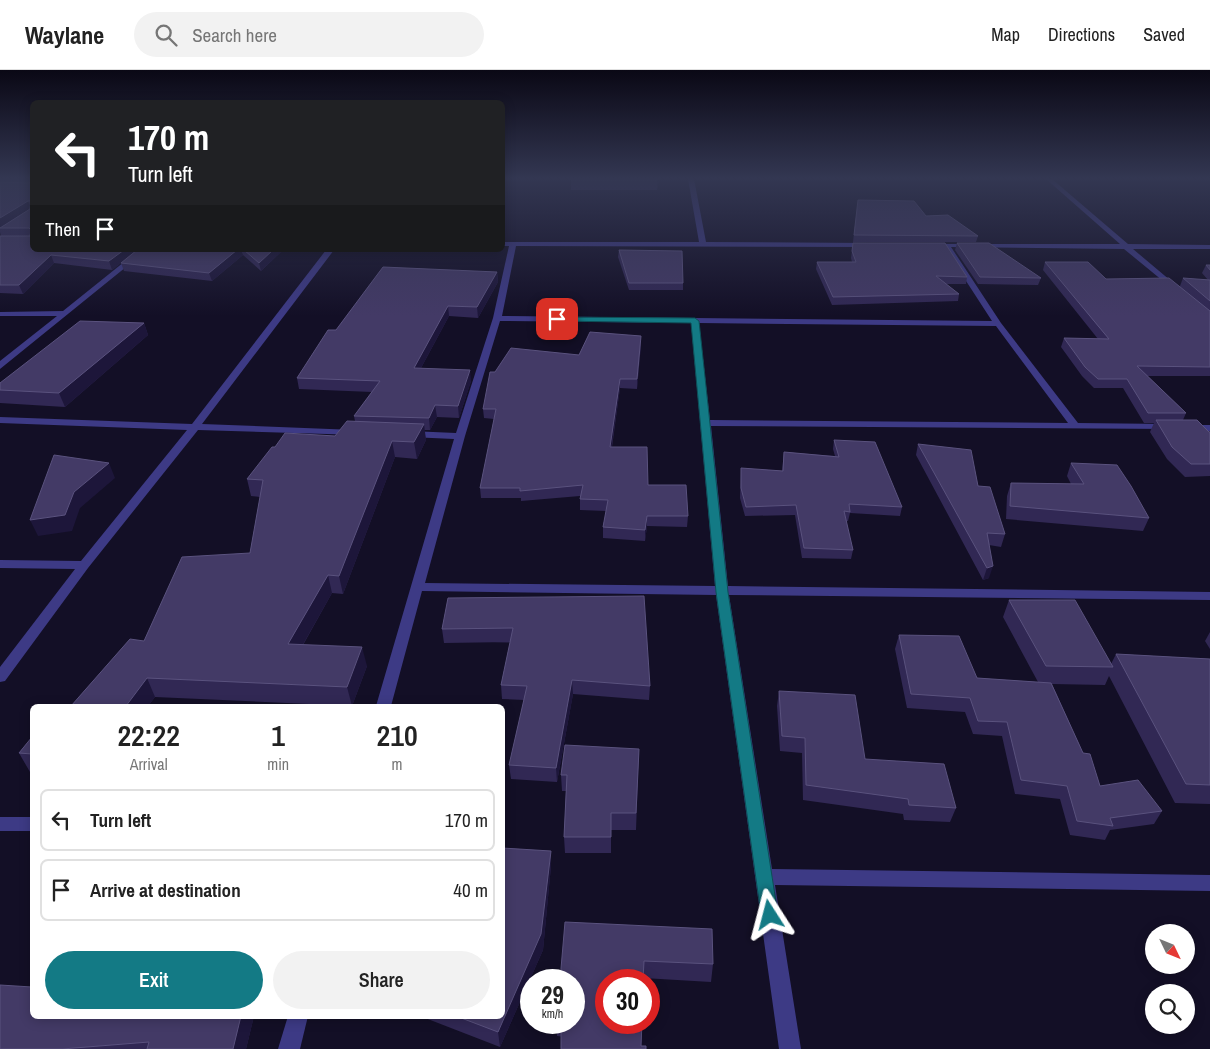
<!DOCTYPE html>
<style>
:root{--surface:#fff;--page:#f2f2f2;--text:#222;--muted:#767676;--line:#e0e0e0;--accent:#137a85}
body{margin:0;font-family:"Archivo Narrow",sans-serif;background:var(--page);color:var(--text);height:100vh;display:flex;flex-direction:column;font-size:19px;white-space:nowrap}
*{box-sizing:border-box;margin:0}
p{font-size:16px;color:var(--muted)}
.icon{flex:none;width:28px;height:28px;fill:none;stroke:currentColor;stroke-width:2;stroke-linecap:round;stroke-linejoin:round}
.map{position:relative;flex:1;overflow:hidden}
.sheet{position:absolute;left:30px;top:634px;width:475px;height:315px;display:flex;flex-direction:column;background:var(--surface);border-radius:8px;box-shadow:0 2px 12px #0003}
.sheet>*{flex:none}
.banner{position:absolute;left:30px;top:30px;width:475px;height:152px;border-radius:8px;box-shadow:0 2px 12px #0003;background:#202124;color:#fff;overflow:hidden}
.needle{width:32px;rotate:133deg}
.tools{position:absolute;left:1145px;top:854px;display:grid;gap:10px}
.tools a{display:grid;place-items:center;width:50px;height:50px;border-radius:50%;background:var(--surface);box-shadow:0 2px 12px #0003;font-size:25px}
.speed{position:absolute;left:520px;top:899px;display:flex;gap:10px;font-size:25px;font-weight:700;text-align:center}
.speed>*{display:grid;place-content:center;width:65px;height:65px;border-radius:50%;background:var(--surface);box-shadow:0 2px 12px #0003;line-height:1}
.speed small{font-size:12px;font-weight:400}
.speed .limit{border:8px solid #d22;background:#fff;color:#111}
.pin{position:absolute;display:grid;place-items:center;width:42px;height:42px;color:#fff;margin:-21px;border-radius:10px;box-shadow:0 2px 8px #0006}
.me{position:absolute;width:55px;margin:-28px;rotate:351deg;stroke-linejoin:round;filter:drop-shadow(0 0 4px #0008)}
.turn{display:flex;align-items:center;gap:18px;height:105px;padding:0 15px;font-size:22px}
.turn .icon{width:65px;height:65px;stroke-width:2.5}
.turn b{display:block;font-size:35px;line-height:42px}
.then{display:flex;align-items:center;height:48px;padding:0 15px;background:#0003;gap:10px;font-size:19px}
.eta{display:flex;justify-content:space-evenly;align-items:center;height:85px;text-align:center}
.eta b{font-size:30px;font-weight:600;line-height:35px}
.action{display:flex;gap:10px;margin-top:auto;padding:10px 15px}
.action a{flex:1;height:58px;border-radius:30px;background:var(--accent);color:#fff;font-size:20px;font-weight:600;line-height:58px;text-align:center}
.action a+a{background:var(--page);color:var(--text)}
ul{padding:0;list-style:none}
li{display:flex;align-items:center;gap:15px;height:62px;margin:0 10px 8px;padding:0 5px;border:2px solid var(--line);border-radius:8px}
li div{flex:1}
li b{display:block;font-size:19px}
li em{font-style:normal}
header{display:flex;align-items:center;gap:30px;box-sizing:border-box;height:70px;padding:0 25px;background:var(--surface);border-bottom:1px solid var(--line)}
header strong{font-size:24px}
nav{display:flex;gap:28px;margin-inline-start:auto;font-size:18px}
.search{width:350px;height:45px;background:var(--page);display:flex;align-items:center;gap:12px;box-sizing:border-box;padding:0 18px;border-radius:28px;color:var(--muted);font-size:19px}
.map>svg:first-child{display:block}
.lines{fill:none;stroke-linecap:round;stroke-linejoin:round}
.minor{fill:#3d3a85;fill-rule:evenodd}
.wall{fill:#312854}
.shaded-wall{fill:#1d163a}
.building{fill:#433a66;stroke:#5a527e}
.route{fill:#137a85;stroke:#0c4f56}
</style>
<header>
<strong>Waylane</strong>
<div class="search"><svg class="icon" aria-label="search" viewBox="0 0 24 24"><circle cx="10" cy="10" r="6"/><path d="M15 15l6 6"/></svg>Search here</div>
<nav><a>Map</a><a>Directions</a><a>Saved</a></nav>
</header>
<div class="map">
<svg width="1210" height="979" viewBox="0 0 1210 979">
<rect width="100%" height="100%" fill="#130f26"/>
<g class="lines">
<g class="minor">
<path d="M688,109h6l12,63 164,1 4,2 -4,2 -354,-1 -14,70 490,5 -48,-74 -16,-1v-2h192l-74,-65h6l76,65 82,1v4h-77l44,37 1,2 -4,2 -50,-41 -173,-2 50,76 77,100 90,1 4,1v4l-461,-3 17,160 482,6v8l-481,-5 43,274 438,6v16l-435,-6 26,164h-22l-63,-454 -294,-4 -31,115h-15l78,-267 -44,-2 -5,-3 5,-3 46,2 37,-115 16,-72h-7v-4h197zM500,251l191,2 24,263 -290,-3 40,-147zM699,253l297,3 72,97 -358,-3z"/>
<polygon points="139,180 147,180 0,299 0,291 57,246 0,246 0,242 63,241"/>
<polygon points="326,180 334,180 202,354 355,360 359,361 360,363 359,365 198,360 88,498 5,611 0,612 0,597 75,499 0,498 0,490 81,491 187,360 0,353 0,347 192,354"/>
<polygon points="1188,355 1210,355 1210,361 1184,360 1183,358"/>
<rect x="0" y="747" width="32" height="14"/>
<polygon points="288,946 308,946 300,979 278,979"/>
</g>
</g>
<g class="wall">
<polygon points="0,109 32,109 137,180 112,200 54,193 23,224 0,223 0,166 1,166 0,162 0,112 30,113 0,111"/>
<polygon points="571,109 659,109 657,120 571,120"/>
<polygon points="857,137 926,146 978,166 976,172 853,172"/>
<polygon points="853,173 967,207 966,214 946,214 959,224 958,231 832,235 816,199 817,192 852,192 851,188"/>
<polygon points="957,173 1041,208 1038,215 978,214 955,180"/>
<polygon points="137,180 283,180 261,201 243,185 212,211 124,201 121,193"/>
<polygon points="619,180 683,213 683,220 629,220 618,187"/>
<polygon points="1045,192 1106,209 1180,216 1183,208 1208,210 1202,203 1206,195 1210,195 1210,306 1147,306 1186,343 1183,350 1210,362 1210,406 1185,407 1167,389 1150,362 1154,353 1144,353 1123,318 1094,318 1082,306 1061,277 1064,268 1098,269 1043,200"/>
<polygon points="497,202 498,212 478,248 449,246 421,298 471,311 459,348 437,347 430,360 424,360 426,370 417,389 395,387 343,524 332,523 303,575 367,596 352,636 155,627 148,636 144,571 250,483 260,427 251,426 247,409 275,377 335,366 355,351 354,346 372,322 299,319 297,308 336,260"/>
<polygon points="144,253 148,265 65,337 0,333 0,313"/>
<polygon points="641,275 637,319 620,318 612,377 648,415 688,446 687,457 647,456 645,471 603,468 603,457 606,441 580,440 580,426 521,431 521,428 481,428 480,418 494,349 484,348 483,339 495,302 579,285"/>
<polygon points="834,370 902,437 900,446 850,443 848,451 846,451 853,480 851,489 802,488 795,445 745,446 740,428 741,398 782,401 784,382 835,386 833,379"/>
<polygon points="918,374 978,416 1005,464 1001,477 989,475 989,508 983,510 916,385"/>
<polygon points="1071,393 1149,448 1143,461 1006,449 1007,426 1011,413 1071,414 1067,406"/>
<polygon points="448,528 650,616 649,630 573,624 557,712 511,709 509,695 524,630 502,629 501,615 510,572 444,573 442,559"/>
<polygon points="1009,530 1111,594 1116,584 1210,589 1210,734 1175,733 1109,606 1105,615 1052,614 1083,683 1100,716 1162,741 1154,754 1110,760 1105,770 1070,765 1060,729 1015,724 1002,666 973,664 965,642 907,638 895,579 899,565 977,608 1038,612 1003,547"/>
<polygon points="1210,562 1210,579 1205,571"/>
<polygon points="779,621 865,689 956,738 950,752 904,750 903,744 803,730 802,683 780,681 777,636"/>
<polygon points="32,667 32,702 30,702 19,683"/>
<polygon points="639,679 636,760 611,760 611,783 565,783 564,767 566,721 562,721 561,705"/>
<polygon points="551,781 551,796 543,880 500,977 420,946 502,946"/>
<polygon points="565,852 713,894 711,912 643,908 641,976 557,966 556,952 574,952"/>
<polygon points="32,946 254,946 246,979 0,979"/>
</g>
<g class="shaded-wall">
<polygon points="658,109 659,109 657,120 657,110"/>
<polygon points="28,131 31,138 0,158 0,148"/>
<polygon points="124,180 137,180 112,200 109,191"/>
<polygon points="237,180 241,180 243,185 212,211 209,203"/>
<polygon points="273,180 283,180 261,201 259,193"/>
<polygon points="51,185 54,193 23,224 19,215"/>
<polygon points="497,202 498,212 478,248 477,237"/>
<polygon points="448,236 449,246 415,309 414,298"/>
<polygon points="144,253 148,265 65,337 59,323"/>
<polygon points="641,266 641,275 637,319 637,309"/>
<polygon points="470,300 471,311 459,348 458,336"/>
<polygon points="620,309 620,318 610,387 610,377"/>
<polygon points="435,335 437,347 430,360 429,348"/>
<polygon points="424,354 426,370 417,389 414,372"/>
<polygon points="392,371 395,387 343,524 339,506"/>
<polygon points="109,393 115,408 80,438 72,461 38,466 30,450 74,422"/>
<polygon points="647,446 647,456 645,471 645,460"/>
<polygon points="993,496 989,508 983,510 987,498"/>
<polygon points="328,505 332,523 293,592 288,574"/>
<polygon points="362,577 367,596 352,636 347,617"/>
<polygon points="147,608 155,627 148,636 126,636"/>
<polygon points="572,610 573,624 557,712 556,698"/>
<polygon points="551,781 551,796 543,880 500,977 498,962"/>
<polygon points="241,946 254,946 246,979 233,979"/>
</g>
<g class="building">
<polygon points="31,109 32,109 32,180 124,180 109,191 51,185 19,215 0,215 0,166 30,166 31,160 29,158 0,158 30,139 31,131 28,131 0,148 0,112 29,113 31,111"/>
<polygon points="571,109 658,109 657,110 571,110"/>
<polygon points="858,130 914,131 926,146 948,145 978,166 854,165"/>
<polygon points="853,173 945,173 967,207 936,206 959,224 833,227 817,192 856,192 852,181"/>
<polygon points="957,173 989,173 1041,208 980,207"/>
<polygon points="137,180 237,180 209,203 121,193"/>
<polygon points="244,180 273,180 259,193"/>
<polygon points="619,180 682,181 683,213 629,213"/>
<polygon points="1045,192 1088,192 1106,209 1169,208 1210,241 1210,297 1137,296 1186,343 1148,343 1127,309 1098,309 1085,297 1064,268 1109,269"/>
<polygon points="1206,195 1210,195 1210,200"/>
<polygon points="383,197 497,202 477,237 448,236 414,298 470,300 458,336 435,335 429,348 354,346 380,311 297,308 328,260 336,260"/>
<polygon points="1183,208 1210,210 1210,231"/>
<polygon points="80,251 144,253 59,323 0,320 0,313"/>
<polygon points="590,262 641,266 637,309 620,309 610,377 647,377 648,415 686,415 688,446 647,446 645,460 603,457 608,430 580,429 583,415 520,421 520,418 480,418 496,339 483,339 490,302 495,302 511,278 579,285"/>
<polygon points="1156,350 1197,350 1209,362 1210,362 1210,394 1191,394 1172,377"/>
<polygon points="347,351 424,354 414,372 392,371 339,506 328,505 288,574 362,577 347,617 147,608 126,636 71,636 130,569 144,571 182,487 250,483 263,410 247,409 272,377 275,377 285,363 335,366"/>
<polygon points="834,370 875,372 902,437 849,434 850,442 844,441 853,480 804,478 796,435 746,437 741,418 741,398 783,401 784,382 839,387"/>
<polygon points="918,374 971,380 978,416 990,417 1005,464 987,463 993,496 987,498"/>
<polygon points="54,385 109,393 74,422 65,445 30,450"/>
<polygon points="1071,393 1117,395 1131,416 1149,448 1010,436 1011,413 1084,414"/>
<polygon points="644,526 650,616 572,610 556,698 509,695 527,616 501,615 513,558 442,559 448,528"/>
<polygon points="1009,530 1075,530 1113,597 1046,596"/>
<polygon points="899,565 959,566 977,608 1051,613 1083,683 1090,684 1100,716 1138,710 1162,741 1110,748 1113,756 1077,751 1067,716 1021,710 1007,652 978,651 970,628 911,624"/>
<polygon points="1116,584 1210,589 1210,715 1186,714"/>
<polygon points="779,621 855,625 865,689 944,694 956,738 909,735 908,729 806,715 805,668 782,666"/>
<polygon points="32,667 32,684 19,683"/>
<polygon points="565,675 639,679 636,743 611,743 611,767 564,767 567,705 561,705"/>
<polygon points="502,778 551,781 541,864 498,962 456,946 502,946"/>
<polygon points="565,852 712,859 713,894 644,891 643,910 606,910 606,952 642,952 641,976 646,976 646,979 561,979 561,952 574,952 574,910 560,910"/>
<polygon points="0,915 32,917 32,946 241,946 233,979 147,979 149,972 62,979 0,979"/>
</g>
<linearGradient id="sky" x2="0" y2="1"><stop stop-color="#0a0815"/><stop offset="0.44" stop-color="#333752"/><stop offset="1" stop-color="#333752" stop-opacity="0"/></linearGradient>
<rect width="1210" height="246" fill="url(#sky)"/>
<polygon class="route" points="554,247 695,248 699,251 728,522 778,845 776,851 770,853 764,851 761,845 716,522 691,253 557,251 553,249"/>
</svg>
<div class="tools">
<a><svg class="needle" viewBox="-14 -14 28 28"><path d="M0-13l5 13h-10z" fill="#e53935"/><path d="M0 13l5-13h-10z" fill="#767676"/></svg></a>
<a><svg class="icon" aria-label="search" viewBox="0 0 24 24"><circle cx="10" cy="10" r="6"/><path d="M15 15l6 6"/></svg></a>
</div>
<div class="speed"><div>29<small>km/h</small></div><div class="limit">30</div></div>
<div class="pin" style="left:557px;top:249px;background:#d93025"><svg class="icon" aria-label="arrive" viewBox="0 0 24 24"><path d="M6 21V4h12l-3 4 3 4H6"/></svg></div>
<svg class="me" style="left:770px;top:845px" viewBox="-20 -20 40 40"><path d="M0-17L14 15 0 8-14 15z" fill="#137a85" stroke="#fff" stroke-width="4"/></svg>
<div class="banner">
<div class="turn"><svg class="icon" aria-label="left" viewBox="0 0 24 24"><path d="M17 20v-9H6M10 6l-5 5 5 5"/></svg><div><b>170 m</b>Turn left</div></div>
<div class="then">Then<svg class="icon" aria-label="arrive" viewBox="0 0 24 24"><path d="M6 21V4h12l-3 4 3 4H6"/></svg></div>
</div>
<section class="sheet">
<div class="eta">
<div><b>22:22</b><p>Arrival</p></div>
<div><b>1</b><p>min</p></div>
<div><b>210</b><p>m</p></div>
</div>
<ul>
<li><svg class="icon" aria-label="left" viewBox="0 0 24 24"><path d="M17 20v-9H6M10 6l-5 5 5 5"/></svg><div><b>Turn left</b></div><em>170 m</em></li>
<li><svg class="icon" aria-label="arrive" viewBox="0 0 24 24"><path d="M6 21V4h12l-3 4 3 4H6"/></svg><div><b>Arrive at destination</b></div><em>40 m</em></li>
</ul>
<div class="action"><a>Exit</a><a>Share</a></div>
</section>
</div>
